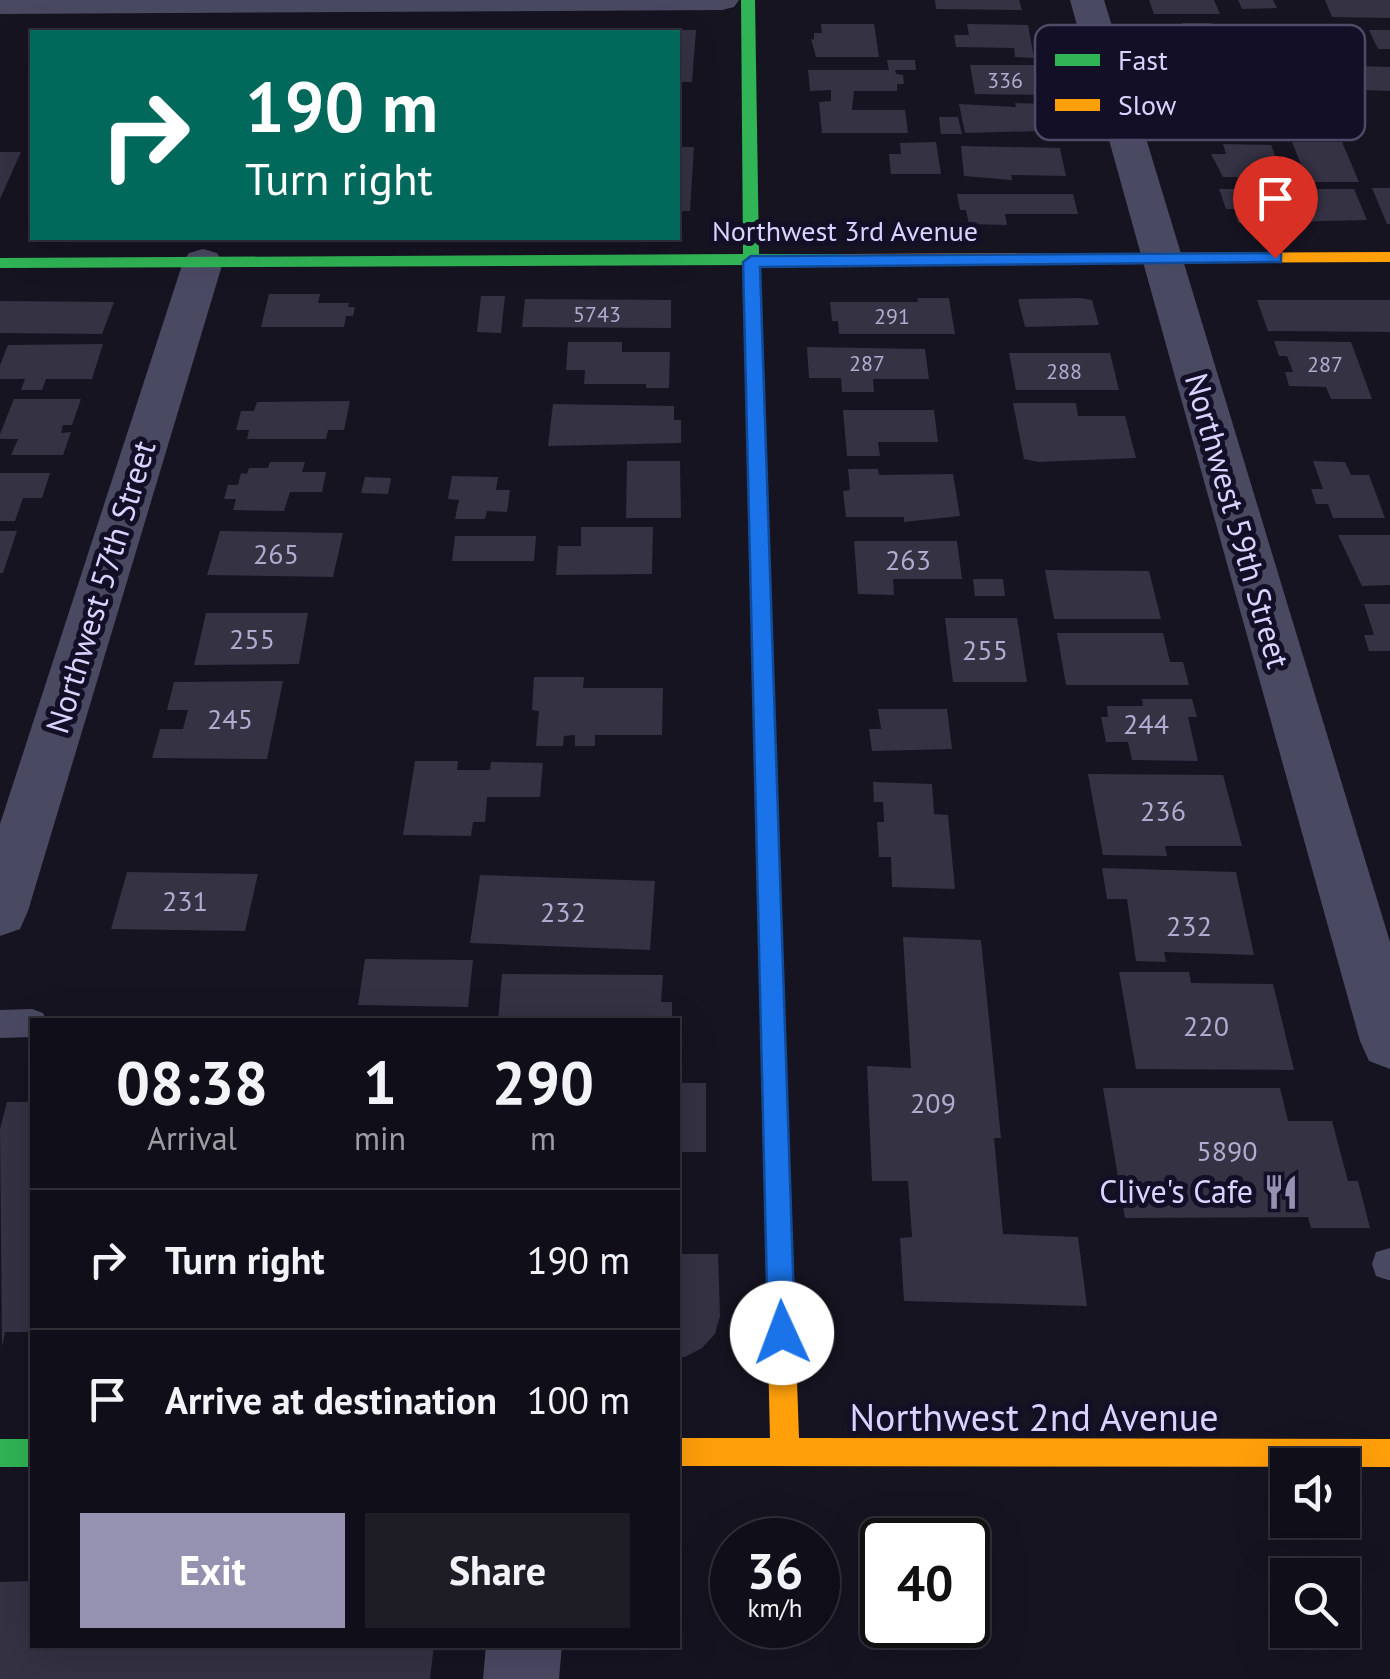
<!DOCTYPE html>
<style>
:root{--surface:#100f19;--page:#1e1d26;--text:#f1f3f6;--muted:#9c9ca2;--line:#302f38;--accent:#9591b1}
body{margin:0;font-family:"PT Sans",sans-serif;background:var(--page);color:var(--text);height:100vh;display:flex;flex-direction:column;font-size:38px;white-space:nowrap}
*{box-sizing:border-box;margin:0}
p{font-size:32px;color:var(--muted)}
.icon{flex:none;width:55px;height:55px;fill:none;stroke:currentColor;stroke-width:2;stroke-linecap:round;stroke-linejoin:round}
.map{position:relative;flex:1;overflow:hidden}
.drawer{position:absolute;left:30px;top:1018px;width:650px;height:630px;display:flex;flex-direction:column;background:var(--surface);border-radius:0px;box-shadow:0 10px 40px #0002,0 0 0 2px var(--line)}
.drawer>*{flex:none}
.banner{position:absolute;left:30px;top:30px;width:650px;height:210px;border-radius:0px;box-shadow:0 10px 40px #0002,0 0 0 2px var(--line);background:#00695c;color:#fff;overflow:hidden}
.buttons{position:absolute;left:1270px;top:1448px;display:grid;gap:20px}
.buttons a{display:grid;place-items:center;width:90px;height:90px;border-radius:0px;background:var(--surface);box-shadow:0 10px 40px #0002,0 0 0 2px var(--line);font-size:50px}
.speed{position:absolute;left:710px;top:1518px;display:flex;gap:20px;font-size:50px;font-weight:700;text-align:center}
.speed>*{display:grid;place-content:center;width:130px;height:130px;border-radius:50%;background:var(--surface);box-shadow:0 10px 40px #0002,0 0 0 2px var(--line);line-height:1}
.speed small{font-size:25px;font-weight:400}
.speed .limit{border:5px solid #111;border-radius:15px;background:#fff;color:#111}
.pin{position:absolute;display:grid;place-items:center;width:85px;height:85px;color:#fff;margin:-102px -42px;border-radius:50% 50% 50% 0;rotate:-45deg;box-shadow:0 0 10px #0007}
.pin .icon{rotate:45deg}
.me{position:absolute;width:110px;margin:-55px;rotate:358deg;stroke-linejoin:round;filter:drop-shadow(0 0 8px #0008)}
.turn{display:flex;align-items:center;gap:35px;height:210px;padding:0 50px;font-size:45px}
.turn .icon{width:130px;height:130px;stroke-width:2.5}
.turn b{display:block;font-size:70px;line-height:85px}
.eta{display:flex;justify-content:space-evenly;align-items:center;height:170px;text-align:center}
.eta b{font-size:60px;font-weight:800;line-height:70px}
.button{display:flex;gap:20px;margin-top:auto;padding:20px 50px}
.button a{flex:1;height:115px;border-radius:0px;background:var(--accent);color:#fff;font-size:40px;font-weight:800;line-height:115px;text-align:center}
.button a+a{background:var(--page);color:var(--text)}
ul{padding:0;list-style:none}
li{display:flex;align-items:center;gap:30px;height:140px;padding:0 50px;border-top:2px solid var(--line)}
li div{flex:1}
li b{display:block;font-size:38px}
li em{font-style:normal}
.map>svg:first-child{display:block}
.building{fill:#343243}
.lines{fill:none;stroke-linecap:round;stroke-linejoin:round}
.lane{fill:#4a4962;fill-rule:evenodd}
.street{fill:#4a4962;fill-rule:evenodd}
.fast{fill:#30b455;fill-rule:evenodd}
.slow{fill:#ff9f0a;fill-rule:evenodd}
.route{fill:#1a73e8;stroke:#114b97;stroke-width:2.5}
.labels{text-anchor:middle;stroke-width:10;stroke-linejoin:round;paint-order:stroke}
.far-number-label{font-size:22px;fill:#b0acd0}
.far-street-label{font-size:28px;fill:#d9d4ff;stroke:#130f26}
.number-label{font-size:28px;fill:#b0acd0}
.street-label{font-size:32px;fill:#d9d4ff;stroke:#130f26}
.poi-label{font-size:32px;fill:#d9d4ff;stroke:#130f26;text-anchor:end}
.near-street-label{font-size:38px;fill:#d9d4ff;stroke:#130f26}
.key{fill:#130f26;stroke:#4e4a67;stroke-width:2.5}
.key-label{font-size:28px;fill:#d9d4ff}
</style>
<div class="map">
<svg width="1390" height="1679" viewBox="0 0 1390 1679">
<rect width="100%" height="100%" fill="#161421"/>
<g class="building">
<polygon points="935,0 1019,0 1022,10 936,9"/>
<polygon points="1149,0 1214,0 1220,14 1154,14"/>
<polygon points="1238,0 1273,0 1277,8 1242,9"/>
<polygon points="1325,0 1390,0 1390,18 1332,17"/>
<polygon points="1182,23 1211,23 1215,30 1226,30 1237,55 1193,55 1191,51 1176,51 1163,36 1171,36 1168,29 1184,28"/>
<polygon points="821,24 874,24 879,57 816,57 811,39 814,40 814,33 822,33"/>
<polygon points="967,24 1028,25 1034,58 1015,57 1014,48 956,47 954,35 969,35"/>
<polygon points="678,30 696,30 692,82 678,82"/>
<polygon points="1369,30 1390,30 1390,49 1378,49"/>
<polygon points="887,60 915,60 916,70 895,70 896,74 903,75 904,84 897,84 897,91 854,91 852,110 905,110 908,133 822,133 819,102 831,101 831,90 810,91 808,70 889,70"/>
<polygon points="970,65 1035,65 1042,95 975,94"/>
<polygon points="1354,66 1390,67 1390,91 1364,90"/>
<polygon points="1015,103 1047,104 1050,119 1040,119 1042,131 965,133 959,104 1016,107"/>
<polygon points="939,117 958,117 962,134 941,134"/>
<polygon points="936,142 941,174 891,174 889,154 901,154 900,143"/>
<polygon points="1292,142 1342,142 1359,182 1308,182"/>
<polygon points="1223,144 1271,145 1286,183 1239,183 1237,177 1223,177 1211,154 1226,154"/>
<polygon points="961,146 1060,148 1066,176 1011,175 1012,180 964,176"/>
<polygon points="678,147 694,147 690,211 678,211"/>
<polygon points="0,152 21,152 0,199"/>
<polygon points="1372,188 1390,188 1390,224 1387,224"/>
<polygon points="1219,189 1354,189 1367,220 1238,223 1234,209 1226,209"/>
<polygon points="957,194 1073,194 1078,214 1005,214 1007,225 969,224 966,210 960,210"/>
<polygon points="269,294 320,294 318,303 349,303 348,307 355,307 353,316 346,316 344,327 261,327"/>
<polygon points="481,296 505,296 501,333 477,332"/>
<polygon points="917,298 949,298 955,334 839,334 838,321 832,321 830,302 918,302"/>
<polygon points="1080,298 1092,300 1099,325 1025,327 1018,299"/>
<polygon points="525,299 671,300 671,328 522,327"/>
<polygon points="1257,300 1390,300 1390,332 1268,331"/>
<polygon points="0,301 114,302 102,334 0,333"/>
<polygon points="1274,341 1351,342 1372,399 1331,399 1326,387 1289,386 1285,372 1293,372 1287,356 1279,356"/>
<polygon points="568,342 622,342 622,352 670,352 669,388 646,388 646,384 584,384 585,370 566,370"/>
<polygon points="103,344 92,379 46,379 42,390 21,390 25,379 0,379 0,365 8,345"/>
<polygon points="807,347 925,349 929,379 873,379 874,392 842,392 841,378 809,378"/>
<polygon points="1009,353 1110,353 1119,390 1016,390"/>
<polygon points="14,399 81,399 72,425 63,425 61,433 71,432 63,455 11,455 18,439 0,439 0,434"/>
<polygon points="350,401 344,430 328,430 326,439 247,439 249,430 236,430 241,411 254,411 257,402"/>
<polygon points="1013,403 1076,403 1078,416 1125,416 1136,458 1039,462 1024,459"/>
<polygon points="553,404 674,406 674,420 681,420 681,443 548,446"/>
<polygon points="843,410 934,410 938,442 878,442 880,456 847,456"/>
<polygon points="627,461 680,461 681,518 626,518"/>
<polygon points="1313,461 1345,462 1351,475 1369,475 1385,518 1333,518 1328,504 1316,504 1311,489 1323,489"/>
<polygon points="270,462 305,462 302,472 326,472 322,492 290,492 284,511 233,510 236,499 224,499 228,485 238,485 241,473 247,474 249,468 268,468"/>
<polygon points="848,469 878,469 879,475 953,474 960,516 904,522 904,517 846,517 843,491 850,490"/>
<polygon points="0,473 50,473 42,498 23,498 15,521 0,521"/>
<polygon points="452,476 498,477 496,490 510,490 507,512 487,511 485,519 455,519 459,500 448,499"/>
<polygon points="365,477 391,478 388,494 361,493"/>
<polygon points="581,527 653,527 652,574 556,575 558,546 581,546"/>
<polygon points="0,531 17,531 3,573 0,573"/>
<polygon points="220,531 343,533 333,577 207,575"/>
<polygon points="1338,535 1390,535 1390,585 1362,586"/>
<polygon points="455,536 536,536 534,561 452,561"/>
<polygon points="854,541 957,541 962,579 893,579 894,595 858,594"/>
<polygon points="1045,570 1149,571 1161,619 1054,619"/>
<polygon points="973,579 1003,579 1005,596 975,596"/>
<polygon points="1364,604 1390,604 1390,651 1369,651 1364,635 1374,635"/>
<polygon points="206,613 308,613 299,664 194,665"/>
<polygon points="945,618 1017,618 1027,682 953,682"/>
<polygon points="1057,633 1163,633 1170,662 1183,662 1189,685 1066,685"/>
<polygon points="534,677 584,677 583,688 663,688 662,735 595,735 595,746 575,746 575,735 564,736 563,746 536,746 539,711 532,710"/>
<polygon points="283,681 267,759 152,758 160,729 183,729 188,710 167,710 174,682"/>
<polygon points="1142,699 1192,699 1197,717 1188,717 1198,761 1132,760 1128,742 1106,742 1101,717 1108,717 1107,706 1143,706"/>
<polygon points="878,709 947,709 952,749 872,751 869,729 881,729"/>
<polygon points="415,761 458,761 457,770 490,770 491,762 543,763 540,797 487,797 485,822 473,822 471,836 403,835"/>
<polygon points="1088,774 1223,775 1242,846 1165,846 1167,856 1103,855"/>
<polygon points="873,782 932,784 934,814 948,815 955,889 892,887 891,857 879,857 877,822 884,822 883,802 874,802"/>
<polygon points="1102,868 1236,872 1254,955 1164,952 1166,962 1136,961 1127,899 1107,899"/>
<polygon points="127,872 258,874 245,931 111,929"/>
<polygon points="480,875 655,881 650,950 470,943"/>
<polygon points="903,937 981,940 1001,1138 994,1138 1003,1234 1078,1237 1087,1306 904,1301 900,1238 912,1237 908,1181 872,1181 867,1066 911,1068"/>
<polygon points="365,959 473,960 468,1007 358,1005"/>
<polygon points="1119,972 1189,972 1191,983 1273,984 1294,1070 1136,1069"/>
<polygon points="502,974 663,975 661,1002 672,1002 672,1020 498,1020"/>
<rect x="678" y="1083" width="28" height="69"/>
<polygon points="1103,1088 1280,1088 1288,1121 1332,1121 1348,1181 1358,1181 1370,1228 1311,1228 1308,1217 1125,1218"/>
<polygon points="7,1102 32,1102 32,1332 5,1332 2,1347 0,1129"/>
<polygon points="678,1254 718,1254 720,1316 715,1334 702,1348 685,1357 678,1357"/>
<polygon points="32,1581 32,1645 434,1645 430,1679 0,1679 0,1582"/>
</g>
<g class="lines">
<g class="lane">
<polygon points="32,1009 43,1013 46,1020 32,1020 32,1037 0,1038 0,1010"/>
<polygon points="1390,1248 1390,1280 1388,1280 1376,1276 1372,1264 1376,1252"/>
</g>
<g class="street">
<polygon points="0,0 739,0 734,7 722,10 0,14"/>
<polygon points="1070,0 1104,0 1390,942 1390,1069 1369,1061 1360,1041"/>
<polygon points="203,249 217,253 223,262 28,911 20,929 0,936 0,824 183,262 189,253"/>
<polygon points="486,1645 562,1645 559,1679 483,1679"/>
</g>
<g class="fast">
<polygon points="741,0 755,0 759,254 846,254 854,259 846,264 759,265 784,1007 781,1015 772,1018 763,1015 760,1007 743,265 0,268 0,258 743,254"/>
<rect x="0" y="1439" width="32" height="28"/>
</g>
<g class="slow">
<polygon points="1390,252 1390,262 846,264 838,259 846,254"/>
<polygon points="772,996 781,999 784,1007 799,1438 1390,1439 1390,1467 678,1466 678,1438 770,1438 760,1007 763,999"/>
</g>
</g>
<polygon class="route" points="1275,253 1281,254 1281,262 760,267 795,1333 791,1343 782,1347 772,1343 768,1333 743,262 751,256"/>
<defs>
<symbol id="restaurant-bare" viewBox="-9 -9 18 18"><path d="M-5-6h1v4h1v-4h1v4h1v-4h1v5L-1.5 .5V6h-2V.5L-5-1ZM5-6V6H3V1.5H1.5Q1.5-4 5-6Z" fill="#9591b1" stroke="#130f26" stroke-width="2.5" paint-order="stroke"/></symbol>
</defs>
<g fill-rule="evenodd">
<use href="#restaurant-bare" x="1256" y="1167" width="50" height="50"/>
</g>
<g class="labels">
<g class="far-number-label">
<text x="1005" y="88">336</text>
<text x="597" y="322">5743</text>
<text x="892" y="324">291</text>
<text x="867" y="371">287</text>
<text x="1325" y="372">287</text>
<text x="1064" y="379">288</text>
</g>
<g class="far-street-label">
<text x="845" y="241">Northwest 3rd Avenue</text>
</g>
<g class="number-label">
<text x="276" y="564">265</text>
<text x="908" y="570">263</text>
<text x="252" y="649">255</text>
<text x="985" y="660">255</text>
<text x="230" y="729">245</text>
<text x="1146" y="734">244</text>
<text x="1163" y="821">236</text>
<text x="185" y="911">231</text>
<text x="563" y="922">232</text>
<text x="1189" y="936">232</text>
<text x="1206" y="1036">220</text>
<text x="933" y="1113">209</text>
<text x="1227" y="1161">5890</text>
</g>
<g class="street-label">
<text transform="translate(1237 521) rotate(74)" y="11">Northwest 59th Street</text>
<text transform="translate(101 587) rotate(-73)" y="11">Northwest 57th Street</text>
</g>
<g class="poi-label">
<text x="1253" y="1203">Clive's Cafe</text>
</g>
<g class="near-street-label">
<text x="1034" y="1431">Northwest 2nd Avenue</text>
</g>
</g>
<rect x="1035" y="25" width="330" height="115" rx="15" class="key"/>
<rect x="1055" y="54" width="45" height="12" fill="#30b455"/>
<rect x="1055" y="99" width="45" height="12" fill="#ff9f0a"/>
<g class="key-label">
<text x="1118" y="70">Fast</text>
<text x="1118" y="115">Slow</text>
</g>
</svg>
<div class="buttons">
<a><svg class="icon" aria-label="sound" viewBox="0 0 24 24"><path d="M4 9h4l5-4v14l-5-4H4zM17 9q2 3 0 6"/></svg></a>
<a><svg class="icon" aria-label="search" viewBox="0 0 24 24"><circle cx="10" cy="10" r="6"/><path d="M15 15l6 6"/></svg></a>
</div>
<div class="speed"><div>36<small>km/h</small></div><div class="limit">40</div></div>
<div class="pin" style="left:1275px;top:258px;background:#d93025"><svg class="icon" aria-label="arrive" viewBox="0 0 24 24"><path d="M6 21V4h12l-3 4 3 4H6"/></svg></div>
<svg class="me" style="left:782px;top:1333px" viewBox="-20 -20 40 40"><circle r="19" fill="#fff"/><path d="M0-13L10 11 0 6-10 11z" fill="#1a73e8"/></svg>
<div class="banner">
<div class="turn"><svg class="icon" aria-label="right" viewBox="0 0 24 24"><path d="M7 20v-9h11M14 6l5 5-5 5"/></svg><div><b>190 m</b>Turn right</div></div>
</div>
<section class="drawer">
<div class="eta">
<div><b>08:38</b><p>Arrival</p></div>
<div><b>1</b><p>min</p></div>
<div><b>290</b><p>m</p></div>
</div>
<ul>
<li><svg class="icon" aria-label="right" viewBox="0 0 24 24"><path d="M7 20v-9h11M14 6l5 5-5 5"/></svg><div><b>Turn right</b></div><em>190 m</em></li>
<li><svg class="icon" aria-label="arrive" viewBox="0 0 24 24"><path d="M6 21V4h12l-3 4 3 4H6"/></svg><div><b>Arrive at destination</b></div><em>100 m</em></li>
</ul>
<div class="button"><a>Exit</a><a>Share</a></div>
</section>
</div>
